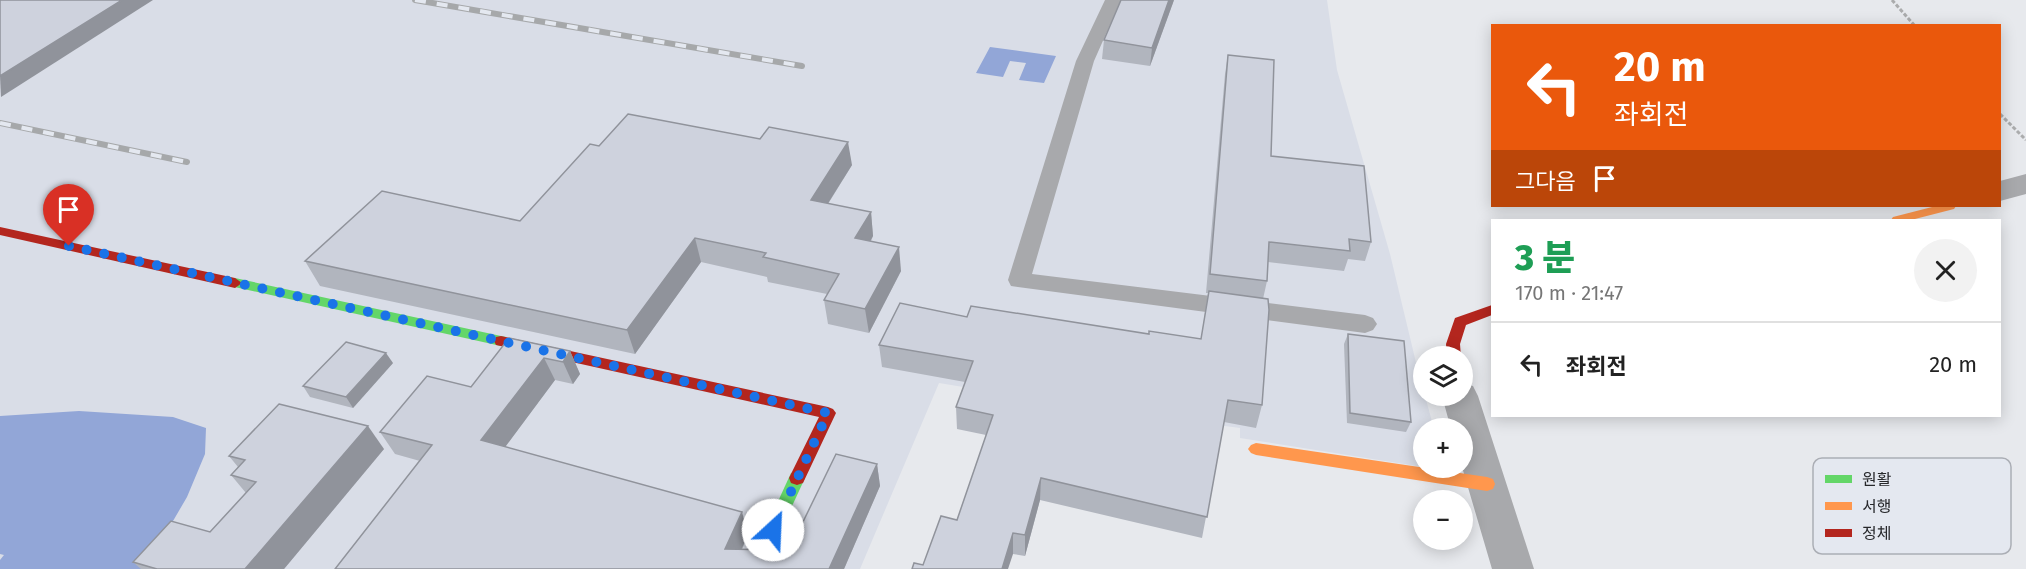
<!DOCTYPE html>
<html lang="ko">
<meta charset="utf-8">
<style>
:root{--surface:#fff;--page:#f2f2f2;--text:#222;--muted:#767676;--line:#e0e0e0}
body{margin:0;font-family:"Fira Sans","Noto Sans KR",sans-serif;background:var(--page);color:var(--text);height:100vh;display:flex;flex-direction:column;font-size:22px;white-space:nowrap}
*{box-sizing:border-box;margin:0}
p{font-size:20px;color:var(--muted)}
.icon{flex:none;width:33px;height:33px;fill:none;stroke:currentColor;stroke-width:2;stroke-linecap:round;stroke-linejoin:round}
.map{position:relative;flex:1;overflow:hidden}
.details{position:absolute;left:1491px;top:219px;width:510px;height:198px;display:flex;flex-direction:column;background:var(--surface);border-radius:0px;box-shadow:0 3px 15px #0003}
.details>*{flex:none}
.hud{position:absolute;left:1491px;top:24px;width:510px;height:183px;border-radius:0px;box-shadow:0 3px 15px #0003;background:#ea580c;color:#fff;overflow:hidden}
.controls{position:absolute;left:1413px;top:346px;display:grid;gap:12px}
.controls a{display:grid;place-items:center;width:60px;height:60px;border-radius:50%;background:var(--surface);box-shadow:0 3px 15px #0003;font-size:30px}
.pin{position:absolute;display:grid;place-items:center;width:51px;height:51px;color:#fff;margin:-62px -26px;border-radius:50% 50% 50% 0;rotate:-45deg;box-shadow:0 0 6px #0007}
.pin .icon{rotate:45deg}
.me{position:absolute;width:66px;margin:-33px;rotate:25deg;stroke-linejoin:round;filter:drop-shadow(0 0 4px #0008)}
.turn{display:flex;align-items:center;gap:21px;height:126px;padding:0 24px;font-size:27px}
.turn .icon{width:78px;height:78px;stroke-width:2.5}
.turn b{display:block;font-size:42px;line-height:51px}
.then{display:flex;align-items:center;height:57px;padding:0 24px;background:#0003;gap:12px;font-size:22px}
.round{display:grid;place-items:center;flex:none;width:63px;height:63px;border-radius:32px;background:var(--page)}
.head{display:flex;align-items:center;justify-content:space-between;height:102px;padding:0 24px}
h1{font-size:36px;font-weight:800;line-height:45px;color:#1e9e55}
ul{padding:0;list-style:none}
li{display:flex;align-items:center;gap:18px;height:84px;padding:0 24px;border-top:2px solid var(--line)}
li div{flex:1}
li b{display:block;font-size:22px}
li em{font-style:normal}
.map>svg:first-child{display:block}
.built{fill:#d9dde7}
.water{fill:#92a6d7}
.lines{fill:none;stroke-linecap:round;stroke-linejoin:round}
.path{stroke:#abacad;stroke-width:3;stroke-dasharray:4 2;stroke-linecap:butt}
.lane{fill:#a8a9ac;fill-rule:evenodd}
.street{fill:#a8a9ac;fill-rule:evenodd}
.fast{fill:#63d668;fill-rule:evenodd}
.slow{fill:#ff974d;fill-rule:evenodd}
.jam{fill:#b3261e;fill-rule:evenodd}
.rail-casing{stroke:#a6a8aa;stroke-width:6}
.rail{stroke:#e4e8f0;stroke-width:4;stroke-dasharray:11;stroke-linecap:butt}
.wall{fill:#b1b5be}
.shaded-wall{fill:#90939b}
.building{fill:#ced2dd;stroke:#90939b;stroke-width:1.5}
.route{stroke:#1a73e8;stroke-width:10;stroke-dasharray:0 18}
.key{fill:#e4e8f0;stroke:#abaeb5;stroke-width:1.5}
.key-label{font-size:16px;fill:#27282b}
</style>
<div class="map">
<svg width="2026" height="569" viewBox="0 0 2026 569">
<rect width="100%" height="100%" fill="#e7e9ed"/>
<polygon class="built" points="0,0 1327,0 1337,70 1390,254 1424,396 1425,396 1434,429 1424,429 1423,467 1240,438 1240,428 1090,408 939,383 860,569 0,569"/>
<g class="water">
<polygon points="990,47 1056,56 1044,83 1019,80 1026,63 1010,61 1003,77 976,73"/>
<polygon points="79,411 173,417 206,428 205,454 187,497 145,569 0,569 0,560 4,555 0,554 0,416"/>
</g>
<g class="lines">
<g class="path">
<polyline points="1892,0 1915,26"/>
<polyline points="2000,114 2026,140"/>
</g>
<polygon class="lane" points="1105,0 1121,0 1094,61 1032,274 1365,315 1373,318 1377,324 1373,330 1365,333 1011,286 1008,280 1076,61"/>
<g class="street">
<polygon points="2026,174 2026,194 2000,201 2000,181"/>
<polygon points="1462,383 1473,386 1478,396 1534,569 1492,569 1462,467 1462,429 1451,429 1442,396 1462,396"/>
</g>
<g class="fast">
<polygon points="235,278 501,336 506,337 508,341 506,345 501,346 230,286 228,283"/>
<polygon points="797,471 803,473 805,478 763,569 747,569 791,473"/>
</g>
<g class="slow">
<polygon points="1936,206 1956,206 1954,209 1911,220 1891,220 1893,217"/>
<polygon points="1256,443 1487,477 1493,479 1495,484 1493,489 1487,491 1256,455 1251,453 1248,449 1251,445"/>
</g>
<g class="jam">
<polygon points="0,227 235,278 242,283 235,288 0,235"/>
<polygon points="1492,305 1492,315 1466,325 1460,344 1461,357 1447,357 1446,344 1455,318"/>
<polygon points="501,336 828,407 833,409 836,413 803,483 797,485 791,483 789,478 819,417 496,345 494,341 496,337"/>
</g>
<defs>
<g id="rail">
<polyline points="415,0 802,66"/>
<polyline points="0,123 187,162"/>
</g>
</defs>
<use href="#rail" class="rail-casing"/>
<use href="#rail" class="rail"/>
</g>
<g class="wall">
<polygon points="1174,0 1150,66 1102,59 1104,40"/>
<polygon points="1228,55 1271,156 1371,242 1365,261 1348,259 1344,271 1268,262 1267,281 1263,299 1262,405 1256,428 1224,422 1202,538 1040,500 1025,556 1013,554 923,565 957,520 986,435 957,429 956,407 965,382 882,367 879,345 967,317 1201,339 1208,293 1206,293 1225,74"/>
<polygon points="599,146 852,165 828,204 871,212 873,236 871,241 901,271 869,333 828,324 824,300 827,294 768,282 767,277 701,262 635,354 320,286 305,261 520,221"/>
<polygon points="1348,334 1411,422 1406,432 1347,423 1344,344"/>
<polygon points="509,338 570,351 580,374 573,384 555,380 505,447 748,534 742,550 770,550 800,528 877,464 880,486 844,569 335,569 420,461 395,454 380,432 471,387"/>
<polygon points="393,363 353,408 310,397 303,386"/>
<polygon points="384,449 284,569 141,569 133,562 210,532 246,493 231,475 238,467 229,456"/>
</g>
<g class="shaded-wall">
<polygon points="122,0 153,0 1,97 0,76"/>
<polygon points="1169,0 1174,0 1150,66 1152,48"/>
<polygon points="848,142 852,165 815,224 811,200"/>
<polygon points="871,212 873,236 859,262 855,238"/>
<polygon points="695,238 701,262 635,354 627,330"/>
<polygon points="899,247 901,271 869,333 865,309"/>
<polygon points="570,351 580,374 573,384 563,362"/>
<polygon points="386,353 393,363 353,408 346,397"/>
<polygon points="544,358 555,380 494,462 481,440"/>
<polygon points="368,426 384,449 284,569 245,569"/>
<polygon points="877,464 880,486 844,569 829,569"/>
<polygon points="1041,478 1040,500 1025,556 1025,535"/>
<polygon points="742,512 748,534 733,569 725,549"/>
<polygon points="1013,533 1013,554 1008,569 1002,569"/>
</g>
<g class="building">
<polygon points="0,0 122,0 0,76"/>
<polygon points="1121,0 1169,0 1152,48 1104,40"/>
<polygon points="1228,55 1274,60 1271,156 1364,166 1371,242 1349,239 1350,251 1269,242 1267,281 1210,274"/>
<polygon points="628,114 760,139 769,127 848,142 811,200 871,212 855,238 899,247 865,309 824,300 839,274 763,257 766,253 695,238 627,330 305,261 382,191 520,221 590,144 599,146"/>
<polygon points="1209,291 1268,299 1269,310 1262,405 1228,400 1207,517 1041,478 1025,535 1013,533 1002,569 912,569 914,563 923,565 941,516 957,520 993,415 956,407 973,361 879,345 900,303 967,317 971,306 1149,334 1149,331 1201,339"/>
<polygon points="1348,334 1404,341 1411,422 1350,413"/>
<polygon points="509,338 570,351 563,362 544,358 481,440 742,512 725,549 770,550 783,524 800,528 836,454 877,464 829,569 335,569 432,445 380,432 427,376 471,387"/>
<polygon points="346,342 386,353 346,397 303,386"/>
<polygon points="279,404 368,426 245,569 157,569 133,562 171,521 210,532 256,482 231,475 245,460 229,456"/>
</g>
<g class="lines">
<polyline class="route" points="69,246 828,413 773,530"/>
</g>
<rect x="1813" y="458" width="198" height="96" rx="9" class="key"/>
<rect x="1825" y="475" width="27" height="8" fill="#63d668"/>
<rect x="1825" y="502" width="27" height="8" fill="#ff974d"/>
<rect x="1825" y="529" width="27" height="8" fill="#b3261e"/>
<g class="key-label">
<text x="1862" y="485">원활</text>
<text x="1862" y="512">서행</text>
<text x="1862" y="539">정체</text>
</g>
</svg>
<div class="controls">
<a><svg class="icon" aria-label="layers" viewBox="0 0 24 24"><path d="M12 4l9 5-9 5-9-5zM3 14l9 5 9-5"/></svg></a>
<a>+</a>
<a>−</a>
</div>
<div class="pin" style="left:69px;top:246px;background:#d93025"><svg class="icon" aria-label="arrive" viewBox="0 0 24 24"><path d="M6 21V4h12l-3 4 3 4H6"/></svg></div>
<svg class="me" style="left:773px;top:530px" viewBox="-20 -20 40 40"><circle r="19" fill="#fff"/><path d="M0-13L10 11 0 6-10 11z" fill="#1a73e8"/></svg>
<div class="hud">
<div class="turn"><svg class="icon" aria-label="left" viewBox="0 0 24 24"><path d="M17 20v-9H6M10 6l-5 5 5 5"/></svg><div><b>20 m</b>좌회전</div></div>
<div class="then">그다음<svg class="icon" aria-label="arrive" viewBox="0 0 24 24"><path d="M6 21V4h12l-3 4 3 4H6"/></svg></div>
</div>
<section class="details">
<div class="head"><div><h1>3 분</h1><p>170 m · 21:47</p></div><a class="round"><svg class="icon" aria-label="close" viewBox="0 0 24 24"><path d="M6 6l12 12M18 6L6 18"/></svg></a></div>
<ul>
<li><svg class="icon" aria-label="left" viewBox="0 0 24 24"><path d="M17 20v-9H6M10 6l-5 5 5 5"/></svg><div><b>좌회전</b></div><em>20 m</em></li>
</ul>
</section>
</div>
